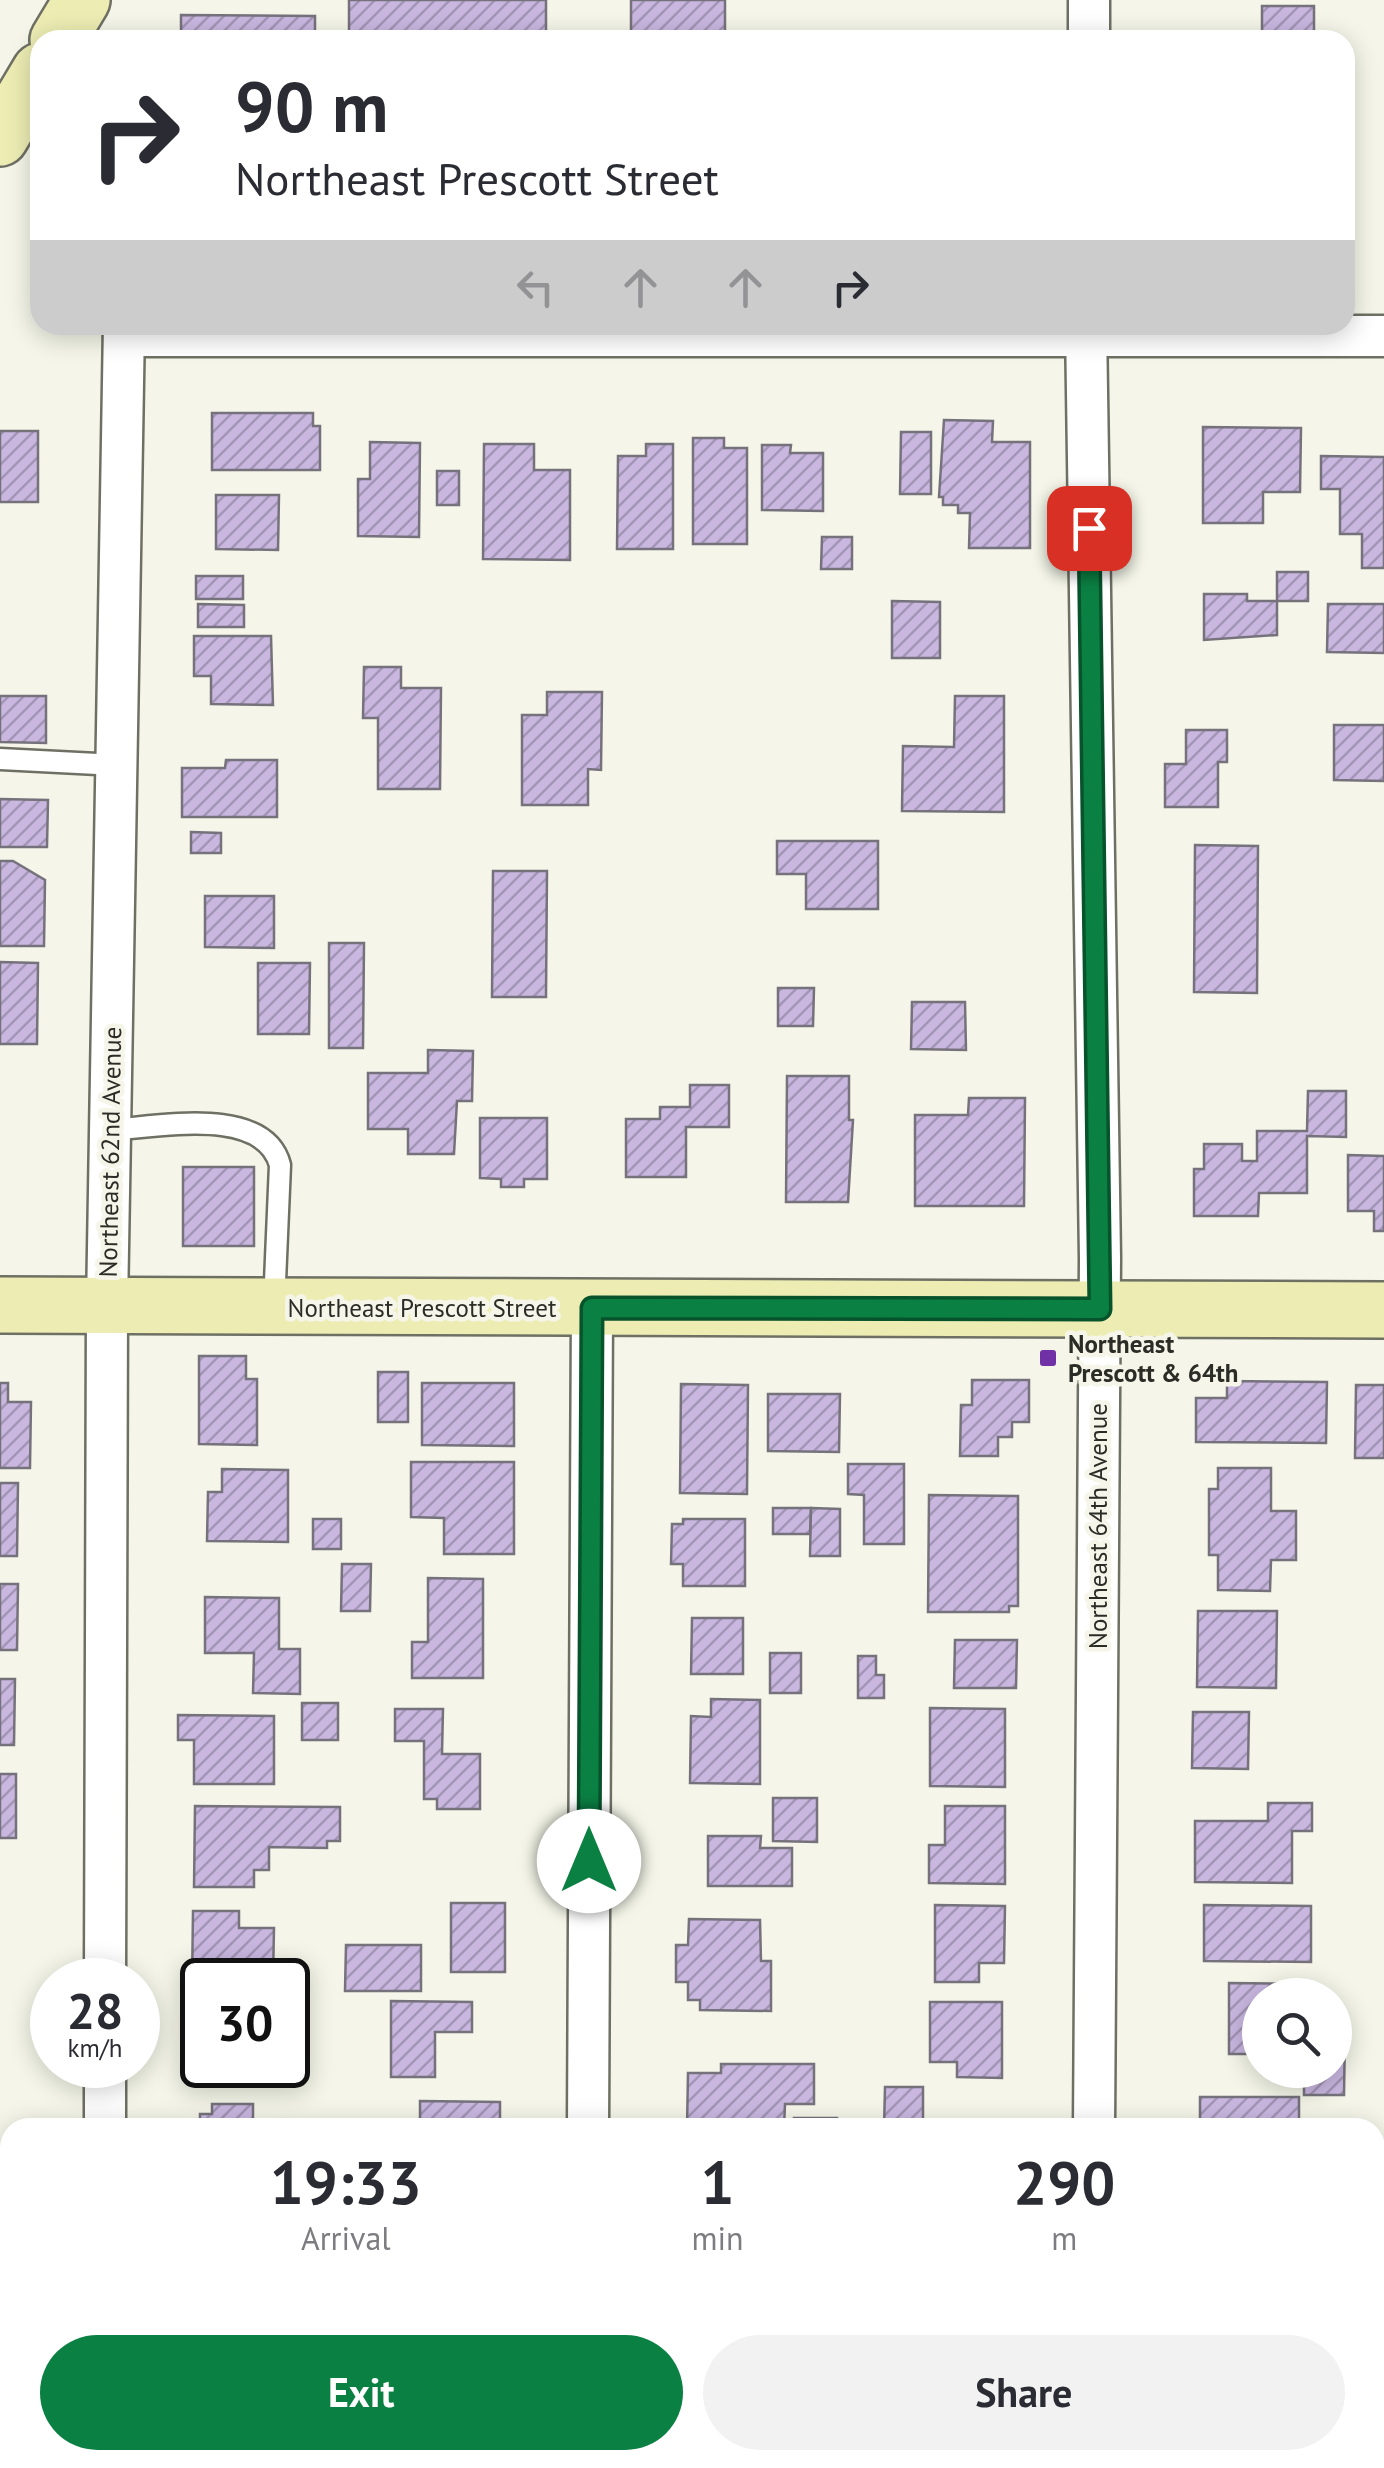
<!DOCTYPE html>
<style>
:root{--surface:#fff;--page:#f2f2f3;--text:#2b2b33;--muted:#7c7c81;--accent:#0b8043}
body{margin:0;font-family:"PT Sans",sans-serif;background:var(--page);color:var(--text);height:100vh;display:flex;flex-direction:column;font-size:38px;white-space:nowrap}
*{box-sizing:border-box;margin:0}
p{font-size:32px;color:var(--muted)}
.icon{flex:none;width:55px;height:55px;fill:none;stroke:currentColor;stroke-width:2;stroke-linecap:round;stroke-linejoin:round}
.map{position:relative;flex:1;overflow:hidden}
.details{position:absolute;left:0px;top:2118px;width:1385px;height:352px;display:flex;flex-direction:column;background:var(--surface);border-radius:30px 30px 0 0;box-shadow:0 5px 25px #0003}
.details>*{flex:none}
.guide{position:absolute;left:30px;top:30px;width:1325px;height:305px;border-radius:30px;box-shadow:0 5px 25px #0003;background:#fff;color:var(--text);overflow:hidden}
.tools{position:absolute;left:1242px;top:1978px;display:grid;gap:20px}
.tools a{display:grid;place-items:center;width:110px;height:110px;border-radius:50%;background:var(--surface);box-shadow:0 5px 25px #0003;font-size:50px}
.speed{position:absolute;left:30px;top:1958px;display:flex;gap:20px;font-size:50px;font-weight:700;text-align:center}
.speed>*{display:grid;place-content:center;width:130px;height:130px;border-radius:50%;background:var(--surface);box-shadow:0 5px 25px #0003;line-height:1}
.speed small{font-size:25px;font-weight:400}
.speed .limit{border:5px solid #111;border-radius:15px;background:#fff;color:#111}
.pin{position:absolute;display:grid;place-items:center;width:85px;height:85px;color:#fff;margin:-42px;border-radius:20px;box-shadow:0 5px 15px #0006}
.me{position:absolute;width:110px;margin:-55px;rotate:0deg;stroke-linejoin:round;filter:drop-shadow(0 0 8px #0008)}
.turn{display:flex;align-items:center;gap:35px;height:210px;padding:0 40px;font-size:45px}
.turn .icon{width:130px;height:130px;stroke-width:2.5}
.turn b{display:block;font-size:70px;line-height:85px}
.lanes{display:flex;align-items:center;height:95px;padding:0 40px;background:#0003;justify-content:center;gap:50px;direction:ltr}
.lanes .off{opacity:.35}
.eta{display:flex;justify-content:space-evenly;align-items:center;height:170px;text-align:center}
.eta b{font-size:60px;font-weight:700;line-height:70px}
.cta{display:flex;gap:20px;margin-top:auto;padding:20px 40px}
.cta a{flex:1;height:115px;border-radius:60px;background:var(--accent);color:#fff;font-size:40px;font-weight:700;line-height:115px;text-align:center}
.cta a+a{background:var(--page);color:var(--text)}
.map>svg:first-child{display:block}
.building{fill:url(#building-hatch);stroke:#76727c;stroke-width:2.5}
.lines{fill:none;stroke-linecap:round;stroke-linejoin:round}
.lane-casing{stroke:#6f7064;stroke-width:25}
.street-casing{stroke:#6f7064;stroke-width:45}
.secondary-casing{stroke:#6f7064;stroke-width:60}
.lane{stroke:#fff;stroke-width:20}
.street{stroke:#fff;stroke-width:40}
.secondary{stroke:#ececb3;stroke-width:55}
.route-casing{stroke:#07532c;stroke-width:25}
.route{stroke:#0b8043;stroke-width:18}
.poi-dot{fill:#7131a6;stroke:#f5f6e9;stroke-width:4}
.labels{text-anchor:middle;stroke-width:9;stroke-linejoin:round;paint-order:stroke}
.street-label{font-size:25px;fill:#2c2c27;stroke:#f5f6e9}
.poi-label{font-size:25px;font-weight:bold;fill:#2c2c27;stroke:#f5f6e9;text-anchor:start}
</style>
<div class="map">
<svg width="1384" height="2468" viewBox="0 0 1384 2468">
<defs>
<pattern id="building-hatch" width="6" height="6" patternUnits="userSpaceOnUse" patternTransform="scale(2.5)"><rect width="6" height="6" fill="#c9b7e0"/><path d="M-1 1l2-2M0 6l6-6M5 7l2-2" fill="none" stroke="#a395b6"/></pattern>
</defs>
<rect width="100%" height="100%" fill="#f5f6e9"/>
<g class="building">
<rect x="349" y="0" width="197" height="40"/>
<rect x="631" y="0" width="94" height="40"/>
<rect x="1262" y="6" width="52" height="34"/>
<polygon points="181,15 315,16 315,40 181,40"/>
<polygon points="212,413 313,413 313,426 320,426 320,470 212,470"/>
<polygon points="944,420 993,421 992,442 1030,442 1030,548 969,548 970,513 958,513 958,505 943,505 943,497 939,497"/>
<polygon points="1203,427 1301,428 1300,492 1263,492 1263,523 1203,523"/>
<rect x="0" y="431" width="38" height="71"/>
<polygon points="901,432 931,432 931,494 900,494"/>
<polygon points="693,438 724,438 724,448 747,448 747,544 693,544"/>
<polygon points="370,442 420,443 419,537 358,536 358,479 370,479"/>
<polygon points="484,444 534,444 534,470 570,470 570,560 483,559"/>
<polygon points="646,444 673,444 673,549 617,549 618,456 646,456"/>
<polygon points="762,445 791,445 790,453 823,453 823,511 762,510"/>
<polygon points="1321,456 1384,457 1384,568 1362,568 1362,534 1340,534 1340,489 1321,489"/>
<rect x="437" y="471" width="22" height="34"/>
<polygon points="216,495 279,495 278,550 216,549"/>
<polygon points="822,537 852,537 852,569 821,569"/>
<rect x="1277" y="572" width="31" height="29"/>
<rect x="196" y="576" width="47" height="23"/>
<polygon points="1204,594 1247,594 1247,601 1277,601 1277,635 1204,640"/>
<polygon points="892,601 940,602 940,658 892,658"/>
<polygon points="198,604 244,605 244,627 198,627"/>
<polygon points="1328,604 1384,604 1384,653 1327,652"/>
<polygon points="194,636 271,636 273,705 211,704 211,676 194,676"/>
<polygon points="364,667 401,667 401,688 441,688 440,789 378,789 378,718 363,718"/>
<polygon points="547,692 602,692 601,770 588,769 588,805 522,805 522,715 547,715"/>
<polygon points="0,696 46,696 46,743 0,742"/>
<polygon points="955,696 1004,696 1004,812 902,811 903,746 954,747"/>
<polygon points="1334,725 1384,725 1384,781 1334,780"/>
<polygon points="1186,730 1227,730 1227,762 1218,762 1218,807 1165,807 1165,764 1186,764"/>
<polygon points="226,760 277,760 277,817 182,817 182,768 225,768"/>
<polygon points="0,799 48,800 47,847 0,847"/>
<polygon points="191,832 221,833 221,853 191,853"/>
<polygon points="777,841 878,841 878,909 806,909 806,874 777,874"/>
<polygon points="1195,845 1258,846 1257,993 1194,992"/>
<polygon points="0,861 13,861 45,880 44,946 0,946"/>
<polygon points="493,871 547,871 546,997 492,997"/>
<polygon points="205,896 274,896 274,948 205,947"/>
<polygon points="329,943 364,943 363,1048 329,1048"/>
<polygon points="0,962 38,963 37,1044 0,1044"/>
<polygon points="258,963 310,963 309,1034 258,1034"/>
<polygon points="778,988 814,988 813,1026 778,1026"/>
<polygon points="912,1002 965,1002 966,1050 911,1049"/>
<polygon points="428,1050 473,1051 472,1101 457,1101 454,1154 408,1154 408,1129 368,1129 368,1073 428,1073"/>
<polygon points="787,1076 849,1076 849,1120 853,1120 848,1202 786,1202"/>
<polygon points="690,1085 729,1085 729,1127 686,1127 686,1177 626,1177 626,1119 660,1119 660,1107 690,1107"/>
<polygon points="1308,1091 1346,1091 1346,1137 1307,1136 1307,1193 1259,1193 1258,1216 1194,1216 1194,1169 1204,1169 1204,1144 1242,1144 1242,1161 1257,1161 1257,1131 1307,1131"/>
<polygon points="969,1098 1025,1098 1024,1206 915,1206 915,1115 968,1115"/>
<polygon points="480,1118 547,1118 547,1179 524,1179 524,1187 501,1187 501,1179 480,1178"/>
<polygon points="1348,1155 1384,1156 1384,1231 1374,1231 1374,1211 1348,1211"/>
<rect x="183" y="1167" width="71" height="79"/>
<polygon points="199,1356 246,1356 246,1379 257,1379 257,1445 199,1444"/>
<rect x="378" y="1372" width="30" height="50"/>
<polygon points="972,1380 1029,1380 1029,1422 1012,1422 1012,1437 998,1437 998,1456 960,1456 961,1405 972,1405"/>
<polygon points="1227,1381 1327,1382 1326,1443 1196,1442 1196,1398 1227,1398"/>
<polygon points="0,1383 8,1383 8,1402 31,1402 30,1468 0,1468"/>
<polygon points="422,1383 514,1383 514,1446 422,1445"/>
<polygon points="681,1384 748,1385 747,1494 680,1493"/>
<polygon points="1356,1385 1384,1385 1384,1458 1355,1458"/>
<polygon points="768,1394 840,1394 839,1452 768,1451"/>
<polygon points="411,1462 514,1462 514,1554 444,1554 444,1518 411,1517"/>
<polygon points="848,1464 904,1464 904,1544 864,1544 864,1495 848,1494"/>
<polygon points="1218,1468 1271,1468 1271,1511 1296,1511 1296,1560 1271,1560 1270,1591 1218,1590 1218,1555 1209,1555 1209,1489 1218,1489"/>
<polygon points="222,1469 288,1470 288,1542 207,1541 208,1492 222,1492"/>
<polygon points="0,1483 18,1483 17,1556 0,1556"/>
<polygon points="929,1495 1018,1496 1018,1606 1009,1606 1009,1612 928,1612"/>
<polygon points="773,1508 811,1508 810,1534 773,1534"/>
<polygon points="811,1508 840,1509 840,1556 810,1556"/>
<rect x="313" y="1519" width="28" height="30"/>
<polygon points="683,1519 745,1519 745,1586 683,1586 683,1564 671,1564 672,1524 683,1524"/>
<polygon points="342,1564 371,1564 370,1611 341,1611"/>
<polygon points="428,1578 483,1579 483,1678 412,1678 412,1642 428,1642"/>
<polygon points="0,1584 18,1584 17,1650 0,1650"/>
<polygon points="205,1597 279,1598 279,1649 300,1649 300,1694 253,1693 254,1653 205,1653"/>
<polygon points="1198,1611 1277,1611 1276,1688 1197,1687"/>
<polygon points="692,1618 743,1618 743,1674 691,1674"/>
<polygon points="955,1640 1017,1640 1016,1688 954,1688"/>
<rect x="770" y="1653" width="31" height="40"/>
<polygon points="858,1656 876,1656 876,1675 884,1675 884,1698 858,1698"/>
<polygon points="0,1679 15,1679 14,1745 0,1745"/>
<polygon points="711,1699 760,1700 760,1784 690,1783 691,1716 711,1717"/>
<rect x="302" y="1703" width="36" height="37"/>
<polygon points="930,1708 1005,1709 1005,1787 930,1786"/>
<polygon points="395,1709 443,1709 442,1754 480,1754 480,1809 437,1809 437,1799 424,1799 424,1741 395,1741"/>
<polygon points="1193,1712 1249,1712 1248,1769 1192,1768"/>
<polygon points="178,1715 274,1716 274,1784 194,1784 194,1740 178,1740"/>
<rect x="0" y="1774" width="16" height="64"/>
<polygon points="773,1798 817,1798 817,1842 773,1841"/>
<polygon points="1268,1803 1312,1803 1312,1831 1292,1831 1292,1883 1195,1882 1195,1821 1268,1821"/>
<polygon points="195,1806 340,1807 340,1841 327,1841 327,1848 269,1847 269,1870 254,1870 254,1887 194,1887"/>
<polygon points="945,1806 1005,1806 1005,1884 929,1883 929,1845 945,1845"/>
<polygon points="708,1836 761,1836 760,1848 792,1848 792,1886 708,1886"/>
<rect x="451" y="1903" width="54" height="69"/>
<polygon points="935,1905 1005,1906 1004,1963 979,1963 979,1982 935,1982"/>
<polygon points="1204,1905 1311,1906 1311,1962 1204,1961"/>
<polygon points="193,1911 239,1911 239,1928 274,1928 273,1980 202,1980 202,1985 192,1985"/>
<polygon points="689,1919 760,1920 761,1961 771,1961 771,2011 700,2010 700,2000 688,2000 688,1982 676,1982 676,1945 688,1945"/>
<polygon points="346,1945 421,1945 421,1991 345,1991"/>
<polygon points="1229,1983 1305,1984 1305,1995 1260,1995 1260,2054 1229,2054"/>
<polygon points="391,2001 472,2002 472,2032 435,2032 435,2077 391,2077"/>
<polygon points="188,2002 202,2002 202,2065 243,2065 243,2075 187,2075"/>
<polygon points="930,2002 1002,2002 1002,2078 957,2077 957,2062 930,2062"/>
<polygon points="1335,2033 1345,2033 1344,2095 1304,2095 1304,2070 1335,2070"/>
<polygon points="721,2064 814,2064 814,2104 785,2104 784,2128 687,2128 688,2073 721,2073"/>
<polygon points="885,2087 923,2087 923,2128 884,2128"/>
<polygon points="1200,2097 1299,2097 1299,2127 1200,2128"/>
<polygon points="420,2101 500,2102 500,2128 420,2128"/>
<polygon points="212,2104 253,2104 253,2128 200,2128 200,2114 212,2114"/>
<rect x="794" y="2118" width="43" height="10"/>
<polygon points="945,2121 1006,2122 1006,2128 945,2128"/>
<rect x="1375" y="2148" width="9" height="85"/>
<rect x="0" y="2244" width="10" height="35"/>
<rect x="1375" y="2297" width="9" height="51"/>
<rect x="0" y="2304" width="10" height="56"/>
</g>
<g class="lines">
<defs>
<g id="lane">
<polyline points="0,759 117,765"/>
<path d="M110,1130c48,-3 154,-25 170,35l-6,140"/>
</g>
<g id="street">
<polyline points="1089,40 1089,0"/>
<polyline points="1086,325 1100,1258 1094,2128"/>
<polyline points="124,336 1384,336"/>
<polyline points="105,1980 107,1306 124,325"/>
<polyline points="105,2128 105,2065"/>
<polyline points="588,2128 592,1308"/>
<polyline points="0,2441 10,2441"/>
<polyline points="1375,2442 1384,2442"/>
<polyline points="103,2468 103,2460"/>
<polyline points="585,2468 585,2460"/>
<polyline points="1091,2468 1092,2460"/>
</g>
<g id="secondary">
<polyline points="58,40 82,0"/>
<polyline points="0,138 40,71"/>
<polyline points="0,1305 1384,1310"/>
</g>
</defs>
<use href="#lane" class="lane-casing"/>
<use href="#street" class="street-casing"/>
<use href="#secondary" class="secondary-casing"/>
<use href="#lane" class="lane"/>
<use href="#street" class="street"/>
<use href="#secondary" class="secondary"/>
</g>
<g class="lines">
<defs>
<polyline id="route" points="589,1861 592,1308 1100,1309 1089,528"/>
</defs>
<use href="#route" class="route-casing"/>
<use href="#route" class="route"/>
</g>
<rect class="poi-dot" x="1038" y="1348" width="20" height="20" rx="5"/>
<g class="labels">
<g class="street-label">
<text transform="translate(110 1152) rotate(-89)" y="9">Northeast 62nd Avenue</text>
<text x="422" y="1317">Northeast Prescott Street</text>
<text transform="translate(1098 1526) rotate(-90)" y="9">Northeast 64th Avenue</text>
</g>
<g class="poi-label">
<text x="1068" y="1353">Northeast<tspan x="1068" dy="29">Prescott &amp; 64th</tspan></text>
</g>
</g>
</svg>
<div class="tools">
<a><svg class="icon" aria-label="search" viewBox="0 0 24 24"><circle cx="10" cy="10" r="6"/><path d="M15 15l6 6"/></svg></a>
</div>
<div class="speed"><div>28<small>km/h</small></div><div class="limit">30</div></div>
<div class="pin" style="left:1089px;top:528px;background:#d93025"><svg class="icon" aria-label="arrive" viewBox="0 0 24 24"><path d="M6 21V4h12l-3 4 3 4H6"/></svg></div>
<svg class="me" style="left:589px;top:1861px" viewBox="-20 -20 40 40"><circle r="19" fill="#fff"/><path d="M0-13L10 11 0 6-10 11z" fill="#0b8043"/></svg>
<div class="guide">
<div class="turn"><svg class="icon" aria-label="right" viewBox="0 0 24 24"><path d="M7 20v-9h11M14 6l5 5-5 5"/></svg><div><b>90 m</b>Northeast Prescott Street</div></div>
<div class="lanes"><svg class="icon off" aria-label="left" viewBox="0 0 24 24"><path d="M17 20v-9H6M10 6l-5 5 5 5"/></svg><svg class="icon off" aria-label="ahead" viewBox="0 0 24 24"><path d="M12 20V5M6 11l6-6 6 6"/></svg><svg class="icon off" aria-label="ahead" viewBox="0 0 24 24"><path d="M12 20V5M6 11l6-6 6 6"/></svg><svg class="icon" aria-label="right" viewBox="0 0 24 24"><path d="M7 20v-9h11M14 6l5 5-5 5"/></svg></div>
</div>
<section class="details">
<div class="eta">
<div><b>19:33</b><p>Arrival</p></div>
<div><b>1</b><p>min</p></div>
<div><b>290</b><p>m</p></div>
</div>
<div class="cta"><a>Exit</a><a>Share</a></div>
</section>
</div>
